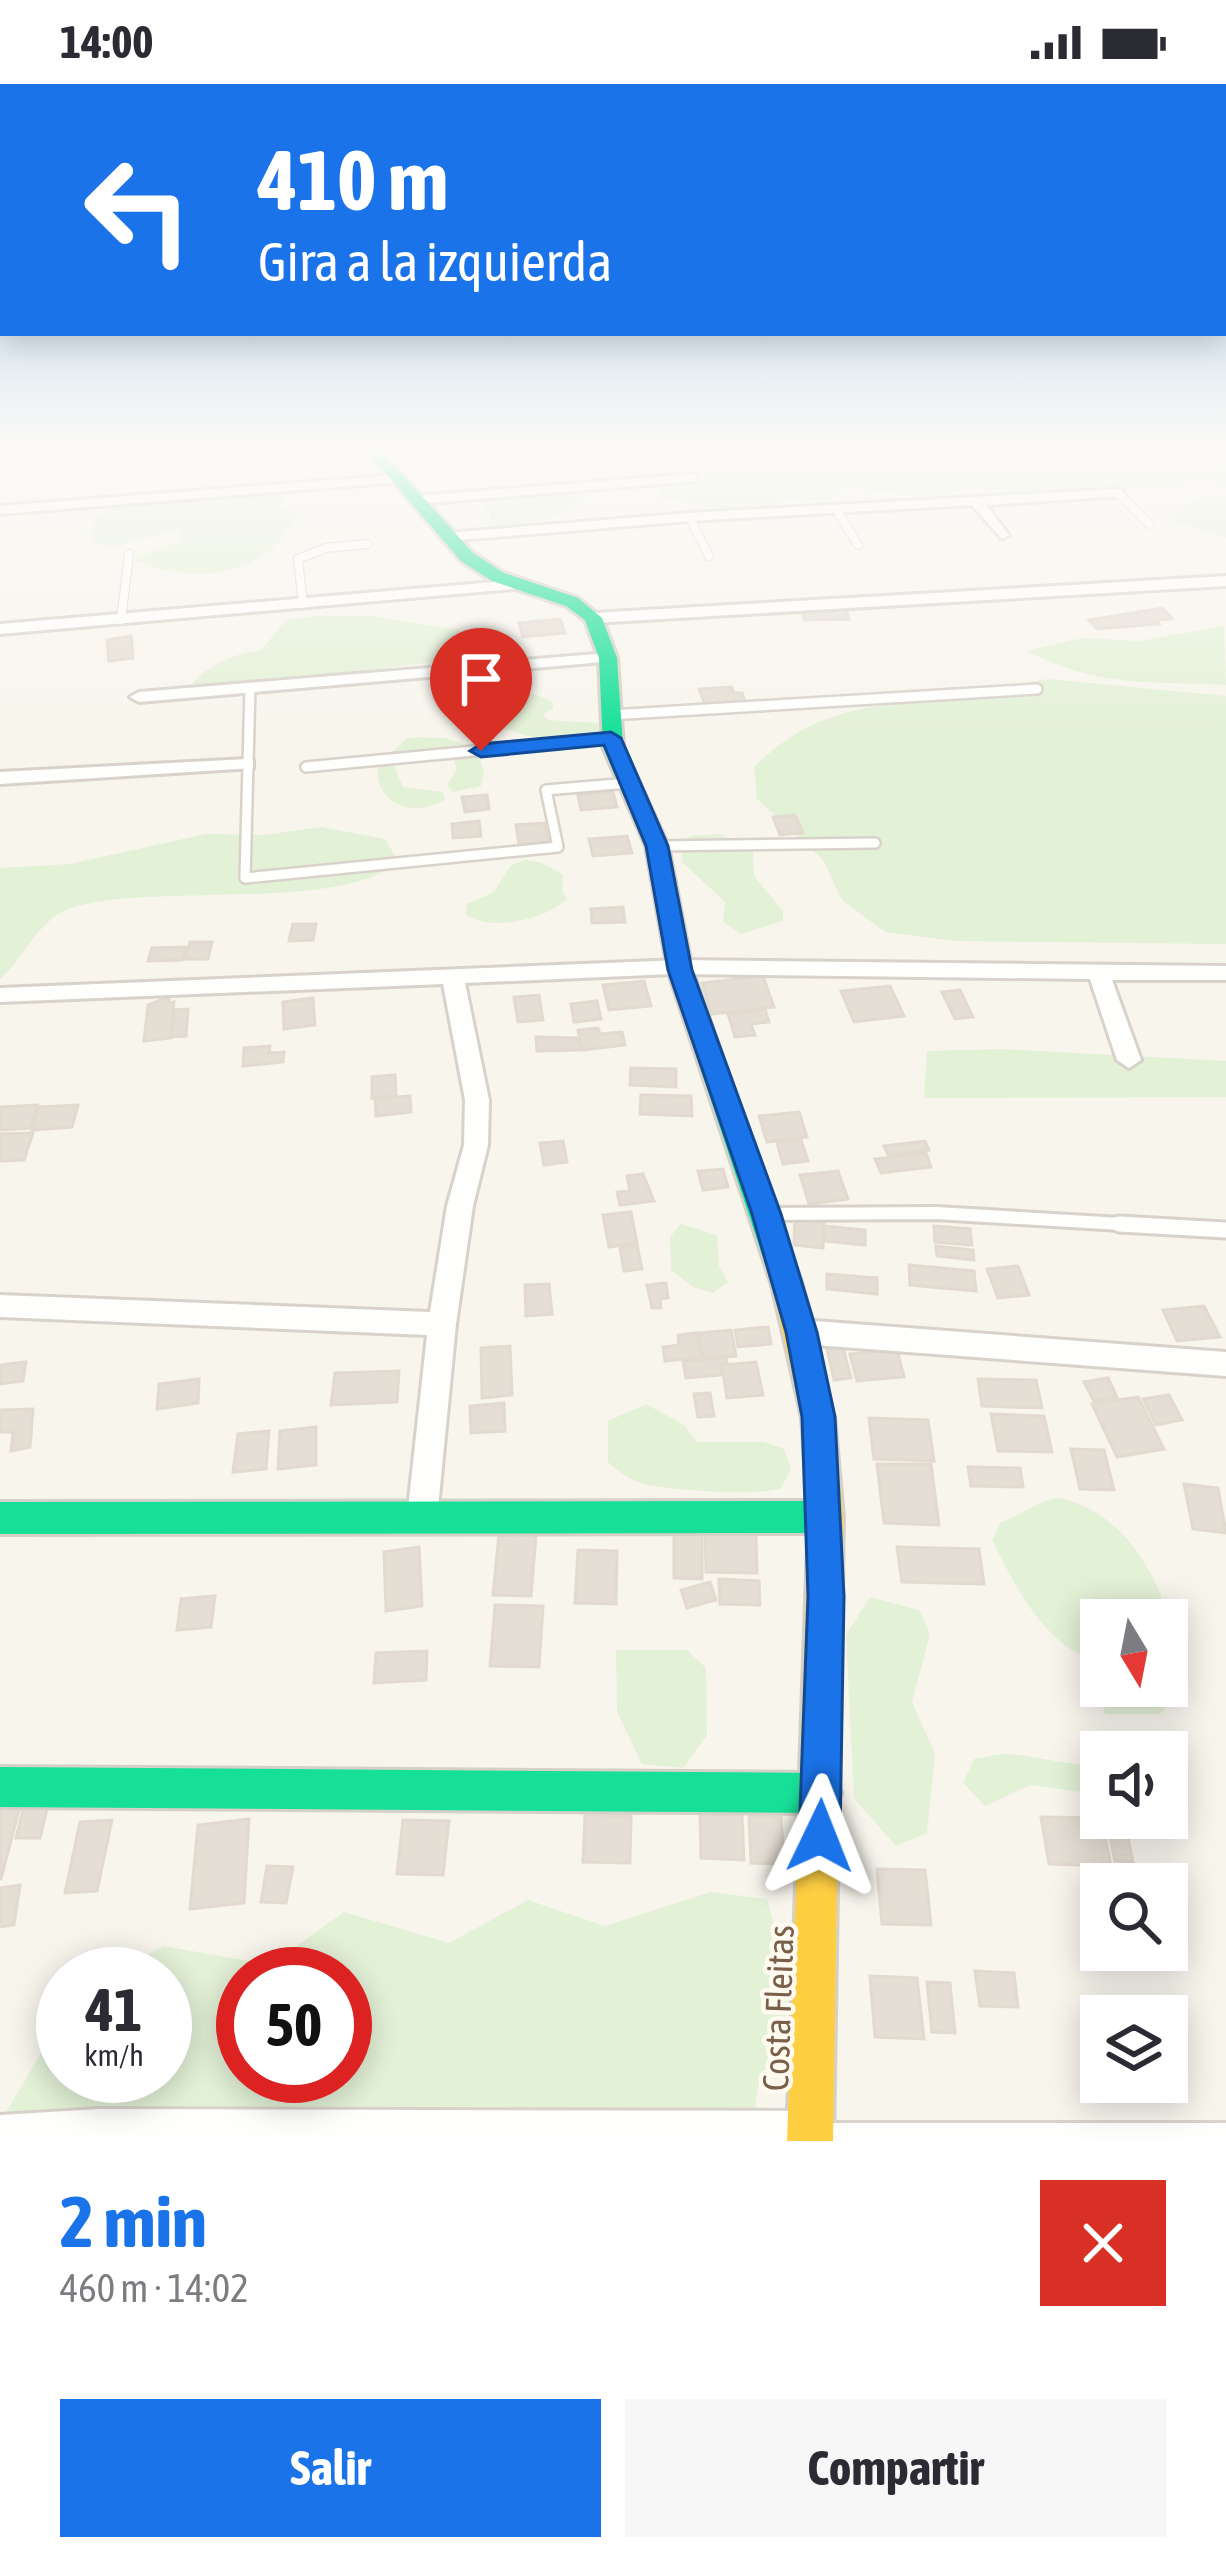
<!DOCTYPE html>
<html lang="es">
<meta charset="utf-8">
<style>
:root{--surface:#fff;--page:#f7f7f7;--text:#2b2b33;--muted:#7c7c81;--accent:#1a73e8}
body{margin:0;font-family:"Asap Condensed",sans-serif;background:var(--page);color:var(--text);height:100vh;display:flex;flex-direction:column;font-size:45px;white-space:nowrap}
*{box-sizing:border-box;margin:0}
p{font-size:39px;color:var(--muted)}
.icon{flex:none;width:66px;height:66px;fill:none;stroke:currentColor;stroke-width:2;stroke-linecap:round;stroke-linejoin:round}
.map{position:relative;height:2057px;overflow:hidden}
.side{display:flex;flex-direction:column;background:var(--surface);flex:1}
.side>*{flex:none}
.guide{position:absolute;left:0px;top:0px;width:1227px;height:252px;box-shadow:0 6px 30px #0003;background:#1a73e8;color:#fff;overflow:hidden}
.needle{width:78px;rotate:170deg}
.fabs{position:absolute;left:1080px;top:1515px;display:grid;gap:24px}
.fabs a{display:grid;place-items:center;width:108px;height:108px;border-radius:0px;background:var(--surface);box-shadow:0 6px 30px #0003;font-size:60px}
.speed{position:absolute;left:36px;top:1863px;display:flex;gap:24px;font-size:60px;font-weight:700;text-align:center}
.speed>*{display:grid;place-content:center;width:156px;height:156px;border-radius:50%;background:var(--surface);box-shadow:0 6px 30px #0003;line-height:1}
.speed small{font-size:30px;font-weight:400}
.speed .limit{border:18px solid #d22;background:#fff;color:#111}
.pin{position:absolute;display:grid;place-items:center;width:102px;height:102px;color:#fff;margin:-123px -51px;border-radius:50% 50% 50% 0;rotate:-45deg;box-shadow:0 0 12px #0007}
.pin .icon{rotate:45deg}
.me{position:absolute;width:132px;margin:-66px;rotate:2deg;stroke-linejoin:round;filter:drop-shadow(0 0 9px #0008)}
.turn{display:flex;align-items:center;gap:42px;height:252px;padding:0 60px;font-size:54px}
.turn .icon{width:156px;height:156px;stroke-width:2.5}
.turn b{display:block;font-size:84px;line-height:102px}
.round{display:grid;place-items:center;flex:none;width:126px;height:126px;border-radius:0px;background:var(--page)}
.head{display:flex;align-items:center;justify-content:space-between;height:204px;padding:0 60px}
h1{font-size:72px;font-weight:700;line-height:90px;color:var(--accent)}
.cta{display:flex;gap:24px;margin-top:auto;padding:24px 60px}
.cta a{flex:1;height:138px;border-radius:0px;background:var(--accent);color:#fff;font-size:48px;font-weight:700;line-height:138px;text-align:center}
.cta a+a{background:var(--page);color:var(--text)}
.status{display:flex;justify-content:space-between;align-items:center;height:84px;padding:0 60px;background:var(--surface);direction:ltr}
.status svg{height:33px;fill:currentColor}
.map>svg:first-child{display:block}
.green{fill:#e3f1d7;fill-rule:evenodd}
.building{fill:#e5ded4;stroke:#e2dacf;stroke-width:3}
.lines{fill:none;stroke-linecap:round;stroke-linejoin:round}
.lane-far4-casing{stroke:#d8d2cb;stroke-width:10}
.lane-far3-casing{stroke:#d8d2cb;stroke-width:14}
.lane-far2-casing{stroke:#d8d2cb;stroke-width:18}
.lane-far1-casing{stroke:#d8d2cb;stroke-width:21}
.lane-casing{stroke:#d8d2cb;stroke-width:24}
.street-casing{stroke:#d8d2cb;stroke-width:6}
.fast-casing{stroke:#d6d1c8;stroke-width:6}
.slow-casing{stroke:#d6d1c8;stroke-width:6}
.lane-far4{stroke:#fefefc;stroke-width:8}
.lane-far3{stroke:#fefefc;stroke-width:9}
.lane-far2{stroke:#fefefc;stroke-width:12}
.lane-far1{stroke:#fefefc;stroke-width:15}
.lane{stroke:#fefefc;stroke-width:18}
.street{fill:#fefefc;fill-rule:evenodd}
.fast{fill:#16e098;fill-rule:evenodd}
.slow{fill:#ffcf43;fill-rule:evenodd}
.route{fill:#1a73e8;stroke:#114b97;stroke-width:3}
.labels{text-anchor:middle;stroke-width:9;stroke-linejoin:round;paint-order:stroke}
.street-label{font-size:36px;fill:#7a604a;stroke:#fffaf0}
</style>
<div class="status"><b>14:00</b><svg viewBox="0 0 49 12"><path d="M0 12V9h3v3zM5 12V6h3v6zM10 12V3h3v9zM15 12V0h3v12zM26 1h20v11H26zM47 4h2v5h-2z"/></svg></div>
<div class="map">
<svg width="1226" height="2057" viewBox="0 0 1226 2057">
<rect width="100%" height="100%" fill="#f8f5ed"/>
<g class="green">
<path d="M775,364h451v37l-19,-5 -67,8 -63,-2 -57,10 -51,-11c-33,21 -87,6 -123,1l-19,16 -35,-3 -25,9 -44,3 -64,-14 6,-14 -2,-13 24,-17z"/>
<polygon points="553,403 587,414 548,436 488,445 490,430 480,417 500,409"/>
<path d="M249,408l35,1 -2,13 15,10c-33,64 -104,69 -165,43l48,-18 -1,-12 -68,19 -19,-7 1,-24 26,-14z"/>
<polygon points="1226,412 1226,454 1170,437 1196,414"/>
<path d="M319,532h51l103,16 4,-6 6,30 -227,28 -67,3c19,-22 43,-33 72,-37l25,-30z"/>
<path d="M1224,542l2,59c-79,-4 -126,3 -199,-34l55,-13 57,3z"/>
<path d="M1048,595l178,17v248l-271,-3 -70,-9 -43,-32 -19,-40 -66,-61 -3,-32c67,-64 116,-59 201,-70 31,-4 61,-14 93,-18z"/>
<path d="M534,610l19,8v7l-10,5 5,6 51,3 1,7c-29,17 -79,9 -106,-7l-3,-7 22,-8 9,-13z"/>
<path d="M418,653l27,1 31,10 8,23 -3,15 -28,6 -6,-7 10,-16 -5,-15 -53,4 -5,8 9,21 40,5 2,7c-30,20 -71,6 -67,-33l28,-27z"/>
<path d="M321,743l64,12 13,22c-53,52 -249,21 -327,47 -33,11 -48,52 -71,71v-111l70,-4 136,-30 59,1z"/>
<polygon points="719,750 753,766 754,792 783,827 783,837 740,850 723,838 725,818 682,778 682,759 690,752"/>
<path d="M525,776l15,2 23,12 -1,18 5,6c-17,21 -80,35 -101,16l1,-10 27,-12 17,-27z"/>
<polygon points="1003,965 1226,977 1226,1013 924,1014 927,967"/>
<polygon points="681,1140 717,1151 719,1182 728,1198 713,1209 693,1203 671,1186 670,1153"/>
<path d="M646,1320l38,21 13,17h67l20,7 7,20 -10,19c-25,9 -103,2 -132,-3 -17,-3 -29,-12 -41,-23v-41z"/>
<path d="M1057,1414c58,9 99,68 112,124 5,23 4,50 6,74l-15,18h-55l-13,-54c-51,-20 -76,-73 -100,-120l9,-18c21,-7 35,-20 56,-24zM1102,1536h65v66h-66z"/>
<polygon points="870,1513 919,1526 930,1550 912,1618 935,1670 927,1749 896,1762 854,1714 846,1551"/>
<polygon points="616,1566 687,1566 706,1584 707,1651 683,1684 642,1680 617,1628"/>
<path d="M1002,1670c33,0 67,14 99,9v32l-70,-10 -46,21 -22,-23 11,-24z"/>
<path d="M711,1808l56,7 26,96 -36,96 -5,50h-752v-19l63,-106v60h102v-102h-56l55,-28 106,19 74,-53 105,31 79,-43 77,26zM243,1890h102v102h-102z"/>
</g>
<g class="building">
<polygon points="1163,524 1172,535 1156,536 1159,540 1097,545 1089,536"/>
<polygon points="802,525 846,525 849,535 804,536"/>
<polygon points="560,535 565,549 523,553 519,539"/>
<polygon points="131,552 133,574 109,577 107,556"/>
<polygon points="731,603 734,609 742,609 745,618 705,620 699,605"/>
<polygon points="613,708 617,723 581,726 578,711"/>
<polygon points="487,711 489,725 465,728 462,713"/>
<polygon points="795,731 803,749 780,751 773,733"/>
<polygon points="479,737 481,752 453,754 452,740"/>
<polygon points="544,739 548,758 519,760 516,741"/>
<polygon points="627,752 632,769 593,772 589,755"/>
<polygon points="623,823 625,838 592,839 591,825"/>
<polygon points="293,840 316,840 313,856 289,857"/>
<polygon points="190,858 212,858 208,875 185,875"/>
<polygon points="186,863 182,876 148,877 152,864"/>
<polygon points="763,892 774,923 712,930 702,899"/>
<polygon points="644,897 651,922 609,926 603,901"/>
<polygon points="890,902 904,932 854,938 841,907"/>
<polygon points="960,906 973,933 955,935 942,908"/>
<polygon points="539,911 543,936 518,938 514,913"/>
<polygon points="169,913 169,919 174,918 171,954 144,957 148,921"/>
<polygon points="313,914 315,941 284,945 283,918"/>
<polygon points="597,917 601,935 574,938 571,920"/>
<polygon points="188,925 186,952 171,953 174,926"/>
<polygon points="765,925 769,938 751,940 755,951 735,953 728,930"/>
<polygon points="598,944 600,950 622,948 625,961 582,966 578,946"/>
<polygon points="536,953 577,954 580,966 537,967"/>
<polygon points="270,962 269,969 284,968 283,978 243,982 244,964"/>
<polygon points="631,984 676,985 676,1003 630,1001"/>
<polygon points="395,991 396,1012 372,1014 372,993"/>
<polygon points="641,1011 691,1012 692,1032 640,1030"/>
<polygon points="410,1012 411,1028 376,1032 375,1015"/>
<polygon points="37,1021 31,1044 0,1046 0,1023"/>
<polygon points="78,1021 72,1043 32,1046 39,1023"/>
<polygon points="799,1028 807,1053 767,1058 759,1032"/>
<polygon points="33,1049 24,1076 0,1077 0,1050"/>
<polygon points="801,1056 808,1077 783,1080 777,1059"/>
<polygon points="563,1057 567,1078 544,1081 540,1059"/>
<polygon points="925,1057 929,1066 888,1071 884,1062"/>
<polygon points="926,1069 931,1083 881,1089 875,1075"/>
<polygon points="723,1085 728,1103 703,1106 698,1087"/>
<polygon points="838,1087 848,1115 809,1120 800,1091"/>
<polygon points="643,1090 654,1117 620,1121 617,1108 630,1107 627,1092"/>
<polygon points="631,1128 637,1159 609,1163 603,1131"/>
<polygon points="795,1132 824,1135 823,1164 794,1161"/>
<polygon points="824,1142 865,1146 865,1161 824,1157"/>
<polygon points="934,1142 970,1145 972,1161 935,1158"/>
<polygon points="637,1161 642,1185 624,1187 620,1164"/>
<polygon points="936,1162 973,1166 974,1176 937,1172"/>
<polygon points="909,1181 974,1187 976,1207 910,1201"/>
<polygon points="1018,1182 1029,1211 998,1214 987,1185"/>
<polygon points="827,1190 877,1194 877,1210 827,1205"/>
<polygon points="666,1199 668,1214 660,1215 661,1224 652,1224 647,1201"/>
<polygon points="549,1200 552,1230 526,1232 525,1201"/>
<polygon points="1204,1222 1220,1253 1177,1257 1163,1226"/>
<polygon points="768,1243 771,1260 738,1263 735,1246"/>
<polygon points="731,1246 736,1272 703,1274 699,1249"/>
<polygon points="697,1249 701,1273 665,1277 663,1263 679,1261 678,1251"/>
<polygon points="510,1262 512,1311 482,1314 481,1264"/>
<polygon points="843,1264 851,1294 834,1296 827,1265"/>
<polygon points="897,1266 904,1293 857,1297 850,1270"/>
<polygon points="726,1274 727,1279 720,1280 722,1291 686,1294 683,1277"/>
<polygon points="26,1278 23,1297 0,1300 0,1281"/>
<polygon points="756,1278 763,1311 727,1314 722,1281"/>
<polygon points="399,1287 397,1318 331,1321 335,1289"/>
<polygon points="1108,1294 1117,1313 1094,1317 1084,1298"/>
<polygon points="199,1295 198,1319 157,1325 159,1300"/>
<polygon points="978,1295 1036,1296 1042,1324 982,1322"/>
<polygon points="710,1309 714,1332 698,1333 694,1310"/>
<polygon points="1169,1311 1182,1336 1156,1341 1143,1315"/>
<polygon points="1138,1313 1164,1365 1117,1373 1092,1320"/>
<polygon points="504,1319 505,1347 471,1349 470,1322"/>
<polygon points="33,1325 30,1363 11,1367 13,1348 0,1348 0,1326"/>
<polygon points="991,1330 1044,1332 1052,1368 998,1367"/>
<polygon points="869,1334 928,1336 934,1377 874,1375"/>
<polygon points="316,1343 316,1381 278,1385 280,1347"/>
<polygon points="269,1347 266,1385 233,1388 238,1350"/>
<polygon points="1071,1365 1104,1366 1114,1406 1080,1405"/>
<polygon points="877,1380 931,1380 939,1441 884,1439"/>
<polygon points="968,1383 1020,1384 1023,1403 971,1402"/>
<polygon points="1184,1400 1218,1404 1226,1449 1193,1445"/>
<polygon points="674,1446 702,1447 702,1495 674,1494"/>
<polygon points="499,1450 536,1451 531,1512 493,1511"/>
<polygon points="705,1451 756,1451 757,1489 706,1488"/>
<polygon points="419,1463 422,1522 386,1527 384,1468"/>
<polygon points="897,1463 979,1465 984,1500 902,1498"/>
<polygon points="578,1466 617,1467 616,1520 575,1519"/>
<polygon points="719,1495 759,1497 760,1521 720,1520"/>
<polygon points="710,1498 716,1516 687,1524 681,1506"/>
<polygon points="215,1512 211,1543 177,1546 181,1515"/>
<polygon points="495,1521 543,1522 539,1583 490,1582"/>
<polygon points="427,1567 426,1596 374,1599 376,1569"/>
<polygon points="48,1721 40,1754 16,1754 24,1722"/>
<polygon points="20,1722 1,1795 0,1795 0,1723"/>
<polygon points="700,1730 742,1731 744,1776 701,1774"/>
<polygon points="585,1731 631,1732 630,1779 583,1778"/>
<polygon points="749,1732 781,1733 784,1780 751,1779"/>
<polygon points="1041,1733 1101,1734 1111,1782 1049,1780"/>
<polygon points="1106,1734 1124,1734 1133,1778 1115,1777"/>
<polygon points="249,1735 244,1819 190,1825 198,1741"/>
<polygon points="112,1736 97,1807 65,1809 80,1738"/>
<polygon points="403,1736 449,1737 443,1791 397,1790"/>
<polygon points="267,1782 293,1783 286,1819 261,1818"/>
<polygon points="877,1785 925,1786 931,1841 882,1840"/>
<polygon points="20,1801 14,1841 0,1843 0,1804"/>
<polygon points="975,1887 1014,1889 1018,1923 980,1922"/>
<polygon points="870,1892 917,1894 924,1955 875,1953"/>
<polygon points="927,1898 950,1899 955,1949 932,1948"/>
</g>
<g class="lines">
<defs>
<g id="lane-far4">
<polyline points="0,387 202,364"/>
<polyline points="1118,409 1150,441"/>
<polyline points="836,425 858,461"/>
<polyline points="689,433 709,472"/>
<polyline points="303,520 298,475 325,464 367,460"/>
<polyline points="121,536 129,470"/>
</g>
<g id="lane-far3">
<polyline points="250,604 245,794 558,763 546,706 629,699"/>
<polyline points="610,631 1037,605"/>
<polyline points="306,683 611,654"/>
<polyline points="657,762 875,759"/>
</g>
<polyline id="lane-far2" points="768,1130 936,1129 1171,1143"/>
<polyline id="lane-far1" points="1119,1140 1226,1146"/>
<polyline id="lane" points="823,2048 1226,2048"/>
<g id="street">
<polygon points="430,364 469,364 380,378 373,374"/>
<polygon points="691,390 696,391 696,397 417,420 410,416 417,412"/>
<polygon points="397,391 402,392 402,398 0,430 0,422"/>
<polygon points="1118,405 1123,406 1123,412 986,421 1009,451 1002,455 972,421 689,437 448,457 441,453 448,449 689,429"/>
<polygon points="1226,492 1226,502 593,539 585,534 593,529"/>
<polygon points="520,496 528,501 525,504 0,550 0,540"/>
<polygon points="608,569 616,574 614,577 139,618 130,613 139,608"/>
<polygon points="247,675 253,676 253,684 0,700 0,688"/>
<polygon points="680,876 1226,882 1226,896 1112,896 1141,976 1129,984 1117,976 1090,895 672,890 465,899 489,1016 488,1061 473,1122 456,1240 437,1434 433,1444 422,1448 411,1444 407,1434 427,1251 0,1233 0,1211 430,1228 447,1122 464,1061 465,1016 443,900 0,918 0,904"/>
<polygon points="801,1236 1226,1268 1226,1292 801,1260 791,1256 787,1248 791,1240"/>
<polygon points="99,2025 810,2027 825,2033 831,2048 827,2057 0,2057 0,2031"/>
</g>
<g id="fast">
<polygon points="364,364 379,364 473,469 504,489 578,514 602,534 617,574 623,663 668,762 692,886 802,1201 798,1210 787,1213 776,1210 772,1201 668,886 646,762 603,663 599,574 585,536 566,522 492,497 461,477"/>
<polygon points="826,1417 838,1422 843,1433 838,1444 826,1449 0,1450 0,1418"/>
<polygon points="0,1683 821,1689 835,1695 841,1709 835,1723 821,1729 0,1723"/>
</g>
<polygon id="slow" points="787,1189 798,1192 802,1201 834,1333 843,1433 833,2057 787,2057 809,1433 802,1333 772,1201 776,1192"/>
</defs>
<use href="#lane-far4" class="lane-far4-casing"/>
<use href="#lane-far3" class="lane-far3-casing"/>
<use href="#lane-far2" class="lane-far2-casing"/>
<use href="#lane-far1" class="lane-far1-casing"/>
<use href="#lane" class="lane-casing"/>
<use href="#street" class="street-casing"/>
<use href="#fast" class="fast-casing"/>
<use href="#slow" class="slow-casing"/>
<use href="#lane-far4" class="lane-far4"/>
<use href="#lane-far3" class="lane-far3"/>
<use href="#lane-far2" class="lane-far2"/>
<use href="#lane-far1" class="lane-far1"/>
<use href="#lane" class="lane"/>
<use href="#street" class="street"/>
<use href="#fast" class="fast"/>
<use href="#slow" class="slow"/>
</g>
<linearGradient id="sky" x2="0" y2="1"><stop stop-color="#9dc7e9"/><stop offset="0.56" stop-color="#fcfaf7"/><stop offset="1" stop-color="#fcfaf7" stop-opacity="0"/></linearGradient>
<rect width="1226" height="652" fill="url(#sky)"/>
<polygon class="route" points="611,648 621,654 668,762 692,886 781,1130 817,1248 835,1333 844,1512 840,1752 834,1766 820,1772 805,1766 799,1752 808,1512 802,1333 786,1248 752,1130 668,886 646,762 604,661 481,673 470,667 481,660"/>
<g class="labels">
<g class="street-label">
<text transform="translate(778 1924) rotate(-88)" y="13">Costa Fleitas</text>
</g>
</g>
</svg>
<div class="fabs">
<a><svg class="needle" viewBox="-14 -14 28 28"><path d="M0-13l5 13h-10z" fill="#e53935"/><path d="M0 13l5-13h-10z" fill="#7c7c81"/></svg></a>
<a><svg class="icon" aria-label="sound" viewBox="0 0 24 24"><path d="M4 9h4l5-4v14l-5-4H4zM17 9q2 3 0 6"/></svg></a>
<a><svg class="icon" aria-label="search" viewBox="0 0 24 24"><circle cx="10" cy="10" r="6"/><path d="M15 15l6 6"/></svg></a>
<a><svg class="icon" aria-label="layers" viewBox="0 0 24 24"><path d="M12 4l9 5-9 5-9-5zM3 14l9 5 9-5"/></svg></a>
</div>
<div class="speed"><div>41<small>km/h</small></div><div class="limit">50</div></div>
<div class="pin" style="left:481px;top:667px;background:#d93025"><svg class="icon" aria-label="arrive" viewBox="0 0 24 24"><path d="M6 21V4h12l-3 4 3 4H6"/></svg></div>
<svg class="me" style="left:820px;top:1752px" viewBox="-20 -20 40 40"><path d="M0-17L14 15 0 8-14 15z" fill="#1a73e8" stroke="#fff" stroke-width="4"/></svg>
<div class="guide">
<div class="turn"><svg class="icon" aria-label="left" viewBox="0 0 24 24"><path d="M17 20v-9H6M10 6l-5 5 5 5"/></svg><div><b>410 m</b>Gira a la izquierda</div></div>
</div>
</div>
<section class="side">
<div class="head"><div><h1>2 min</h1><p>460 m · 14:02</p></div><a class="round" style="background:#d93025;color:#fff"><svg class="icon" aria-label="close" viewBox="0 0 24 24"><path d="M6 6l12 12M18 6L6 18"/></svg></a></div>
<div class="cta"><a>Salir</a><a>Compartir</a></div>
</section>
